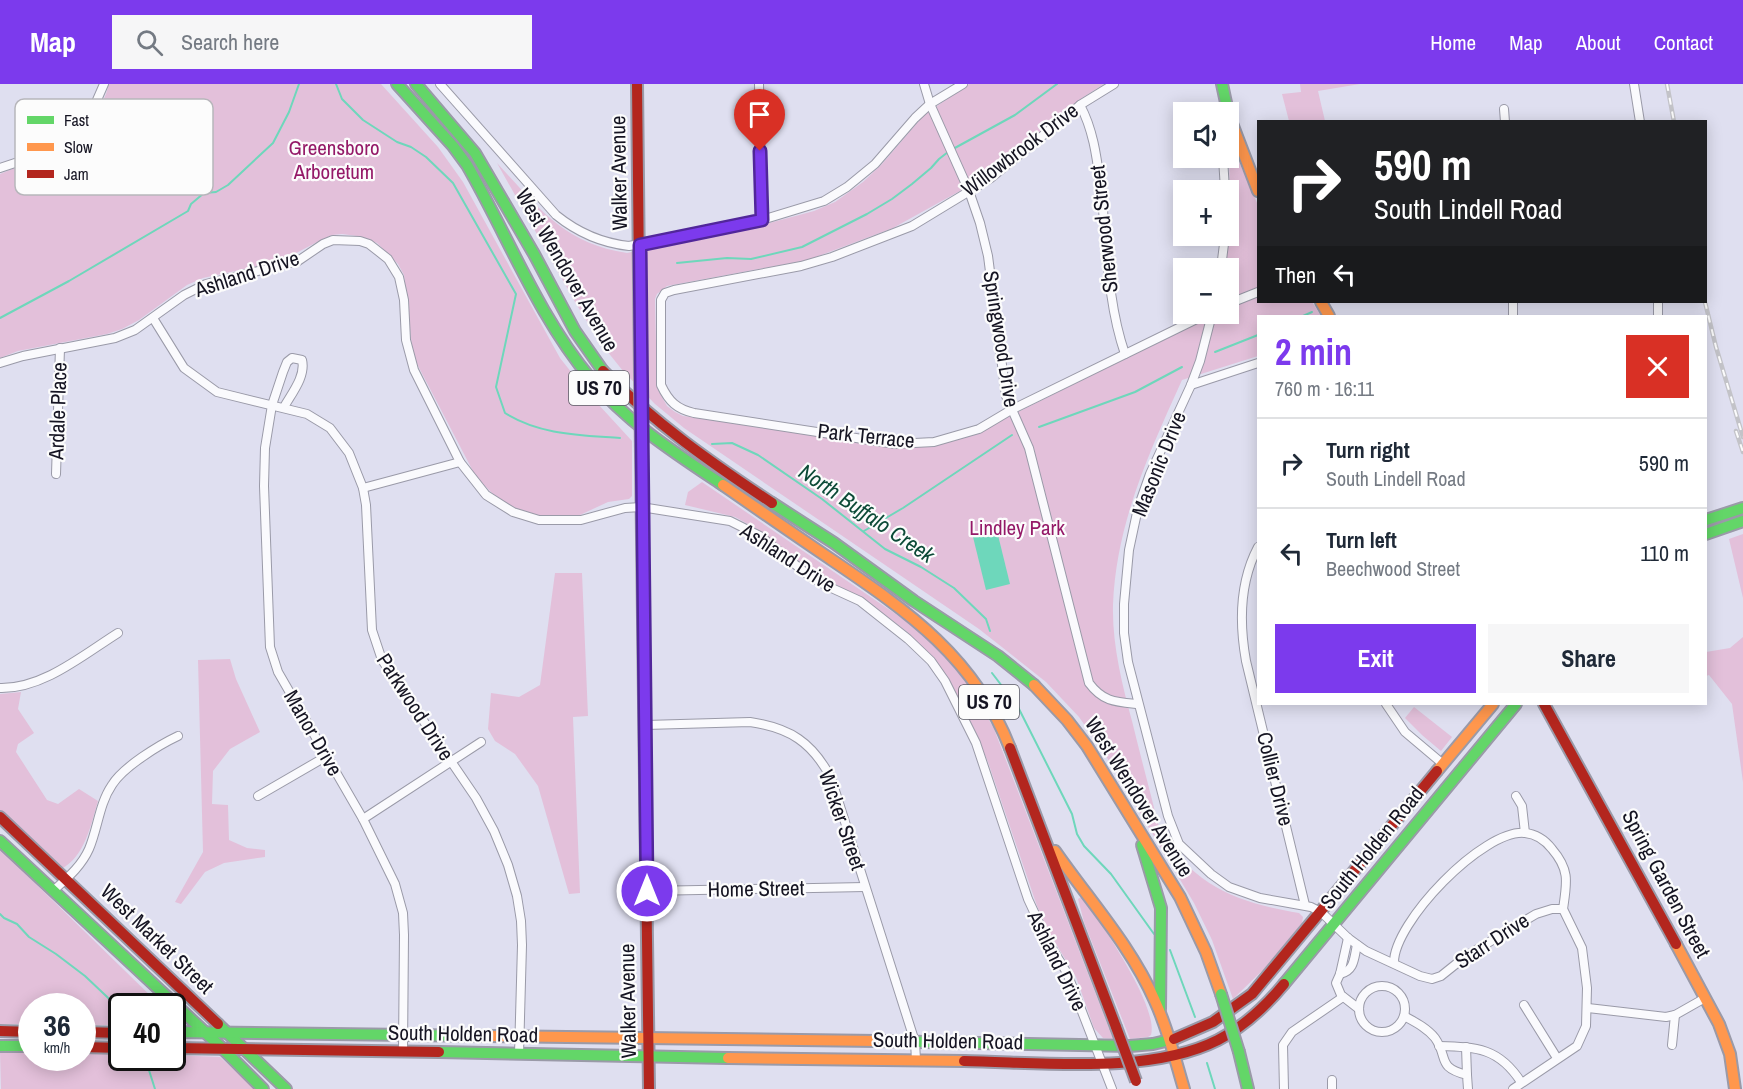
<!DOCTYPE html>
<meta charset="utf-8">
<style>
:root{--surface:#fff;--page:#f6f6f7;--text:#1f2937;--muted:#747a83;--line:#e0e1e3;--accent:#7c3aed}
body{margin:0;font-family:"Archivo Narrow",sans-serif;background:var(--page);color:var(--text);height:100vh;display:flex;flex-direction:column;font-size:22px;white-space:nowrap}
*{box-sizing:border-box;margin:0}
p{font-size:20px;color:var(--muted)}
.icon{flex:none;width:33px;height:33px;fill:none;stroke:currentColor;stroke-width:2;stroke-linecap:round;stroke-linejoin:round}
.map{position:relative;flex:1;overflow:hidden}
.side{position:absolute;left:1257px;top:231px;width:450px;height:390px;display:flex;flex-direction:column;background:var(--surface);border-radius:0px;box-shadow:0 3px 15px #0003}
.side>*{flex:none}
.hud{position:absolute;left:1257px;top:36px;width:450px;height:183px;border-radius:0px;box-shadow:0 3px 15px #0003;background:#202124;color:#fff;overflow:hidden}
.buttons{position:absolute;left:1173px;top:18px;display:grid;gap:12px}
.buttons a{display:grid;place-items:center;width:66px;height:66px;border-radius:0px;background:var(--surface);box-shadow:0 3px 15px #0003;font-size:30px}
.speed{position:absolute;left:18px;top:909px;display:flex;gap:12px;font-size:30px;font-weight:700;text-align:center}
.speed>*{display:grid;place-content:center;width:78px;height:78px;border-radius:50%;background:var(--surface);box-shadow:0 3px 15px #0003;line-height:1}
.speed small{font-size:15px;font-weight:400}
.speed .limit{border:3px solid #111;border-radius:9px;background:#fff;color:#111}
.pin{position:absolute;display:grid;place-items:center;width:51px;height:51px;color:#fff;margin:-62px -26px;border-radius:50% 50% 50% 0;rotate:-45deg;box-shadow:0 0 6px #0007}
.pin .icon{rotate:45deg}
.me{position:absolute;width:66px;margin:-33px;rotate:0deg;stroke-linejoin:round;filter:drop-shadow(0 0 4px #0008)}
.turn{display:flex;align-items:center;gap:21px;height:126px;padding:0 18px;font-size:27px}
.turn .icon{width:78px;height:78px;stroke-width:2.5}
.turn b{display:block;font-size:42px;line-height:51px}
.then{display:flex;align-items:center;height:57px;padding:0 18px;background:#0003;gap:12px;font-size:22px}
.round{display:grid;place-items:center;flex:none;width:63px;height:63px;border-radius:0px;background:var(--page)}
.overview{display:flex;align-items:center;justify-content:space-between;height:102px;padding:0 18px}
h1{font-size:36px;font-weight:700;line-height:45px;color:var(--accent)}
.primary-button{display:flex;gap:12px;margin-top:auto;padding:12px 18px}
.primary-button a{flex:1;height:69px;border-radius:0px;background:var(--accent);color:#fff;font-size:24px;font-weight:700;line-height:69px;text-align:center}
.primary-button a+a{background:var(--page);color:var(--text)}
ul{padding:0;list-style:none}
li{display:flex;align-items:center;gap:18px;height:90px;padding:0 18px;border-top:2px solid var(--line)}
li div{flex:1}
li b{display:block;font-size:22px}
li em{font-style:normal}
header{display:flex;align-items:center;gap:36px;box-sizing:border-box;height:84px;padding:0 30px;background:var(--accent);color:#fff}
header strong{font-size:28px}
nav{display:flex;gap:33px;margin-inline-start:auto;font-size:21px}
.search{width:420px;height:54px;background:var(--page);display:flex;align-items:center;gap:15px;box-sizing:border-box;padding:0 21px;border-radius:0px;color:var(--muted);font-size:22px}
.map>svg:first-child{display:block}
.green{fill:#e3c0da}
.water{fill:#6ed7bb}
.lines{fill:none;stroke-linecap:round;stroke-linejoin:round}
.stream{stroke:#6ed7bb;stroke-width:2}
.street-casing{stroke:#9a9aa8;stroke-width:10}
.fast-casing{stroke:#9a9aa8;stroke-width:14}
.slow-casing{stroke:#9a9aa8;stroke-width:14}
.jam-casing{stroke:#9a9aa8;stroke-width:14}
.street{stroke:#fafafd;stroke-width:8}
.fast{stroke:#63d668;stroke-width:10}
.slow{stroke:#ff974d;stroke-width:10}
.jam{stroke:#b3261e;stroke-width:10}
.rail-casing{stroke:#c3c3c8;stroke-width:4.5}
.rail{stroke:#fcfcfc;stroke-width:2;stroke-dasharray:7;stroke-linecap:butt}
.fast-bridge-casing{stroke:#9a9aa8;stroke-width:14;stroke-linecap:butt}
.slow-bridge-casing{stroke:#9a9aa8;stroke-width:14;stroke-linecap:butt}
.jam-bridge-casing{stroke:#9a9aa8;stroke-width:14;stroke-linecap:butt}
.fast-bridge{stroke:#63d668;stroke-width:10}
.slow-bridge{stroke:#ff974d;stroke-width:10}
.jam-bridge{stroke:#b3261e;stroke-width:10}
.route-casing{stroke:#51269a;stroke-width:15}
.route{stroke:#7c3aed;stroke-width:10}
.labels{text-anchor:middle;stroke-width:4.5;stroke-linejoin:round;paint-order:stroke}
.shield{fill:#fcfcfc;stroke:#5a5a63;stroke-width:1.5}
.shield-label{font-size:20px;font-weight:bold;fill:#151422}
.park-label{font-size:21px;fill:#941968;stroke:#fcfcfc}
.street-label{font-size:21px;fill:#151422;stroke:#fcfcfc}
.water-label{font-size:22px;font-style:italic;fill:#0c4a37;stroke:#fcfcfc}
.key{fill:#fcfcfc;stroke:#b7b6bb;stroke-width:1.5}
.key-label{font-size:16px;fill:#151422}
</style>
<header>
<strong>Map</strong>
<div class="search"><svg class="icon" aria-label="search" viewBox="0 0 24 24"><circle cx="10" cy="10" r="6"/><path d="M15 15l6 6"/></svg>Search here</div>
<nav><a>Home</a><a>Map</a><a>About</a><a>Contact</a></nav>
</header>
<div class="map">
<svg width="1743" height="1005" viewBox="0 0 1743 1005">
<rect width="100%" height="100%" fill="#dfdff0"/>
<g class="green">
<path d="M109,0h272l57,63 25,35 97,176 27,34 45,49v55l-3,3 -21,3 -28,13 -15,2 -28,-1 -23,-8 -21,-14 -17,-17 -60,-115 -4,-15 -8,-72 -6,-11 -21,-21 -20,-7 -15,-2 -10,1 -11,5 -40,21 -78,17 -16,7 -48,35 -17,9 -15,5 -89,17 -18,7v-184c46,-18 96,-37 109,-90z"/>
<path d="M969,0h135l-22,14 -70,59 -34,24 -85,47 -85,32 -141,26 -10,8 -2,5 2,89 10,18 8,6 8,4 79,10 112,19 32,2 27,-2 49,-15 233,-116h13v-46h-3l5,-52 -1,-69 3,-1 26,59v97h54l9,14h-63v40l-76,24c-33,73 -66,144 -69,225 -1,39 9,79 19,116 9,37 19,74 28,110 34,55 78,72 139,82l4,4 -1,6 -34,42 -35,34 -21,-59 -18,-37 -88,-147 -27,-39 -33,-35 -67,-53 -295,-201 -29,-24 -32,-33 -24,-30 -24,-39 -78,-139c41,44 66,80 130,90l135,-28 52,-14 21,-9 28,-20 19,-18 42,-49z"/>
<polygon points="1300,0 1360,0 1318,7 1325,37 1289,37 1282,10 1301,8"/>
<polygon points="702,398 906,537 928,553 966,595 994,645 1113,955 1103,954 1094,944 1076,893 1050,850 1037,822 988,678 975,648 961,618 930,570 906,547 864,515 827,496 779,463 757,445 735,433 685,421 688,408"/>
<polygon points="1743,450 1743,514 1729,455"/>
<polygon points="555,489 582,489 588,632 573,633 580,809 569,810 538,702 515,670 495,657 488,645 491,609 519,613 540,601"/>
<polygon points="1743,553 1743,698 1732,620 1709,591 1706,592 1706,568 1730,564"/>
<polygon points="230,575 236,595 260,648 230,665 213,687 212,720 228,721 229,756 247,764 265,766 265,773 224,779 205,788 181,820 175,818 203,768 198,576"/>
<path d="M21,608l-3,17 16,24 -16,11 -2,8 31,48 11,4 21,-15 19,12c-7,23 -13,56 -37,68l-61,-57v-118z"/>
<polygon points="1414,623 1452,653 1441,667 1422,651 1405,634"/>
<polygon points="0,765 161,922 122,922 121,941 83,941 82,922 32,922 31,940 0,940"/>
<path d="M1083,812c17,27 76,110 68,139l-3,2 -18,2 -46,-117 -6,-23z"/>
<polygon points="0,967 31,968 32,974 82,974 83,969 121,970 122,974 172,974 173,971 220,973 255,1005 1,1005"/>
</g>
<polygon class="water" points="997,447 1010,500 986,506 973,453"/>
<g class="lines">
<g class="stream">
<path d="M336,0l6,15 21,21 34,22 14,5 15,10 27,26 63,111 -20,93 9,26c35,22 75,22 115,25"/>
<polyline points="953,65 1015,31 1057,0"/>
<polyline points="677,179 727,174 751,175 802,163 867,130 892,115 912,100 931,84 939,75 948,68"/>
<polyline points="1303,232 1312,228"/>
<polyline points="0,234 69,197 188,127 191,120 204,109 216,108 228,101 273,59 289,28 299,0"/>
<polyline points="1215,268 1258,251"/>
<polyline points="1039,343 1135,308 1182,283"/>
<polyline points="712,360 732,359 758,371 822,415 885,465 921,483 954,504 986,535 990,547"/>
<polyline points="864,447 903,424 1012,351"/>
<polyline points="992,589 1018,623 1072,730 1077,750 1084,762 1111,790 1154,850"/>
<polyline points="0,830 4,834 17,840 29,853 56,870 85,892 122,927"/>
<polyline points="1170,866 1195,933"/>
<polyline points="1207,979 1215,1005"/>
<polyline points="147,980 155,1005"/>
</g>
<defs>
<g id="street">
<path d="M440,0l116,131c21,17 45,28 73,31l133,-26 62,-19 23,-14 28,-23 40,-46 15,-14 33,-20"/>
<polyline points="759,0 762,136"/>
<path d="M924,0l6,20 39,87 11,32 8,33 18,140 23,52 60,235c14,19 27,19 49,21"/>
<path d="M1114,0l-34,21 -89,73 -79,48 -80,31 -31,9 -127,24 -9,3 -4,7v85c8,17 16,24 33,28l201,31 39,-2 45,-13 32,-19 196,-96"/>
<polyline points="1634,0 1640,38"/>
<path d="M1080,21c14,26 17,55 21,84 6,55 6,113 24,165"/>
<polyline points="1504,25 1505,38"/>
<polyline points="1223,74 1225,106"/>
<polyline points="0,84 33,73 63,57 90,32 104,0"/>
<polyline points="1221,184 1225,152"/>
<polyline points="1513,218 1513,232"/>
<polyline points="1658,218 1658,232"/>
<polyline points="1228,220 1258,208"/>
<polyline points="1212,230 1200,277 1191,301 1150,390 1138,424 1129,466 1124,520 1124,549 1128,578 1168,732 1179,760 1211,790 1229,803 1260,814 1311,823 1321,828 1348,854 1366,867 1420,892 1432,895 1441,892 1466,872 1536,830 1552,825 1563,825"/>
<polyline points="153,234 184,284 217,308 307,330 330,344 349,369 363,404 366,421 372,546 382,576 476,714 494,747 508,781 517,812 521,837 522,861 519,970"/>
<polyline points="0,279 23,272 115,254 135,246 184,211 206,200 298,177 323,160 333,156 360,157 369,160 388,175 399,193 404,216 406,256 414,286 460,378 486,411 513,428 539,436 581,436 625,424 641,423 730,437 760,452 807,490 825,501 860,517 908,555 931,577 945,597 976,659 1028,815 1047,856 1067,889 1112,1005"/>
<polyline points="1191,301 1258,279"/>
<path d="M284,323c8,-14 22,-31 18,-47l-10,-2 -5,4 -4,10 -11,33 -7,43 -1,38 6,161 8,25 85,147 32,65 8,29 1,22 -1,116"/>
<polyline points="56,390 60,264"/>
<polyline points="363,404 460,378"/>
<path d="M1258,463c-19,36 -19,75 -12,114l59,244"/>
<path d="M0,604c43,1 83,-33 118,-55"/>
<polyline points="1386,620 1405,648 1443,680"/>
<path d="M646,641l104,-3c40,6 62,20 81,56l84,264 1,18"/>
<polyline points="258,712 327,672"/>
<polyline points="1516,712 1522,722 1525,749"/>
<polyline points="363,735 481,658"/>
<path d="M53,807c13,-12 28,-24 36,-42 9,-21 10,-45 23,-64 11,-18 47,-40 66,-49"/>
<polyline points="647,807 865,803"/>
<polyline points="1348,854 1340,890 1336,899 1341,911 1359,925"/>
<path d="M1394,879c-1,-40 89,-134 131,-130 11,1 20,7 27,16 18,21 15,33 11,60"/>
<path d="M1340,890c15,-3 14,-17 17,-29"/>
<circle cx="1382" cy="925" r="23"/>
<polyline points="1524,921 1557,974"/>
<polyline points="1588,924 1666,933 1675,931 1705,914"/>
<path d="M1404,932c11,6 23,12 31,22 14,20 1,29 32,37l1,14"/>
<polyline points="1672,961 1675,931"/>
<path d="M1439,962c38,1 60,2 82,36"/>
<polyline points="1466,963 1467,991"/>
<polyline points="1332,996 1332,1005"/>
<polyline points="1284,1005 1283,961 1292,948 1343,913"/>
<polyline points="1513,1005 1577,962 1586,942 1587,904 1582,864 1563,825"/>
</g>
<g id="fast">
<path d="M397,0l56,62 14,19c41,71 71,151 124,214 37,44 84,74 132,106"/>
<polyline points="416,0 475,69 534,170 575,247 603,287"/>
<polyline points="1222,0 1228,28"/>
<polyline points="641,371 646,781"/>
<polyline points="772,419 834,459 914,517 998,572 1034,601"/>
<polyline points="1706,436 1743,424"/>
<polyline points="1706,450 1743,437"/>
<polyline points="0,757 223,965 263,1005"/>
<polyline points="1142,761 1161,824 1160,925"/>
<polyline points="1284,900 1516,620"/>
<polyline points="218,940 286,1005"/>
<polyline points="172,948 487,952"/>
<polyline points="877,957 1130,962 1153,960 1174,955"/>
<polyline points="0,962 32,962"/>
<polyline points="439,968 728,974"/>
<polyline points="1239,968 1248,1005"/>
</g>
<g id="slow">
<polyline points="1228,29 1258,107"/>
<polyline points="1321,218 1329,232"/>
<path d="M723,401c36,25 72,50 109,75 77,52 143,98 178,188"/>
<polyline points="1034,601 1067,636 1087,662 1180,813 1206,868 1221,910"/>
<polyline points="1437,687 1493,620"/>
<path d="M1055,767c34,49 76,95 100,150 13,28 20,58 29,88"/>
<polyline points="1676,860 1719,940 1730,970 1735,1005"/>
<polyline points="487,952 877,957"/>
<polyline points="728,974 964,977"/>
</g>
<g id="jam">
<polyline points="637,0 640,289"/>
<path d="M603,287c53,53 107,91 169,132"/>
<polyline points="1544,620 1676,860"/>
<polyline points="1010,664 1116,943"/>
<polyline points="0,733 218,940"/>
<polyline points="646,781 649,1005"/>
<polyline points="0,947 32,948"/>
<polyline points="82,948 122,949"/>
<polyline points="1174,955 1213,938 1252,910 1437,687"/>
<polyline points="82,963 122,964"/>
<polyline points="172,964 439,968"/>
<path d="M964,977c76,1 185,14 254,-21 27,-14 47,-33 66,-56"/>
</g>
</defs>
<use href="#street" class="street-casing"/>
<use href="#fast" class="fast-casing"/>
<use href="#slow" class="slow-casing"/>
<use href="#jam" class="jam-casing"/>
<use href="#street" class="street"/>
<use href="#fast" class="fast"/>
<use href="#slow" class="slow"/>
<use href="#jam" class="jam"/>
<defs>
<g id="rail">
<polyline points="1667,0 1674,38"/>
<polyline points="1705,218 1716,263 1743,353"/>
<polyline points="1736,347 1743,368"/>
</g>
</defs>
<use href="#rail" class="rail-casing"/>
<use href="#rail" class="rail"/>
<defs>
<polyline id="fast-bridge" points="1221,910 1239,968"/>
<polyline id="slow-bridge" points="640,289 641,371"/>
<polyline id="jam-bridge" points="1116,943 1136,997"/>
</defs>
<use href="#fast-bridge" class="fast-bridge-casing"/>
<use href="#slow-bridge" class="slow-bridge-casing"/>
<use href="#jam-bridge" class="jam-bridge-casing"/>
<use href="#fast-bridge" class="fast-bridge"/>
<use href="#slow-bridge" class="slow-bridge"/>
<use href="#jam-bridge" class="jam-bridge"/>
</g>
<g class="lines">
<defs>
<polyline id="route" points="647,807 640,161 762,136 760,67"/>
</defs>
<use href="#route" class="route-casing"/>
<use href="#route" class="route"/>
</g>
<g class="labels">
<g class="shield">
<rect x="569" y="287" width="60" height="34" rx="4.5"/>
<rect x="959" y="601" width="60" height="34" rx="4.5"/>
</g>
<g class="shield-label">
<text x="599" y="311">US 70</text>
<text x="989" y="625">US 70</text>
</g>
<g class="park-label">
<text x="334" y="71">Greensboro<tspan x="334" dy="24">Arboretum</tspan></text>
<text x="1017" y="451">Lindley Park</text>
</g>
<g class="street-label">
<text transform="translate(1020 66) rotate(-37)" y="7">Willowbrook Drive</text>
<text transform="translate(619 89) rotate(-91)" y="7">Walker Avenue</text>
<text transform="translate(1104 145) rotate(-96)" y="7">Sherwood Street</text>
<text transform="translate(567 186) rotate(60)" y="7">West Wendover Avenue</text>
<text transform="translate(247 190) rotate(-18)" y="7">Ashland Drive</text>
<text transform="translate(1001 255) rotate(81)" y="7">Springwood Drive</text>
<text transform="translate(58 327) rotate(-88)" y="7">Ardale Place</text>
<text transform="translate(866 352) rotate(6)" y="7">Park Terrace</text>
<text transform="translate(1159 380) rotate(-68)" y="7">Masonic Drive</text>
<text transform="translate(788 474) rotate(33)" y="7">Ashland Drive</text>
<text transform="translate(415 623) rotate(57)" y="7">Parkwood Drive</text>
<text transform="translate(313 649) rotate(60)" y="7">Manor Drive</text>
<text transform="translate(1275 695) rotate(76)" y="7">Collier Drive</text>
<text transform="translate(1139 713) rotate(58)" y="7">West Wendover Avenue</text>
<text transform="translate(842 736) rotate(71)" y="7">Wicker Street</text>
<text transform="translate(1372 764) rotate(-51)" y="7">South Holden Road</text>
<text transform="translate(1666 800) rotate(62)" y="7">Spring Garden Street</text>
<text transform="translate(756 805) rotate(-1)" y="7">Home Street</text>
<text transform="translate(157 855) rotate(44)" y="7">West Market Street</text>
<text transform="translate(1492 857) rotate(-33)" y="7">Starr Drive</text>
<text transform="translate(1057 877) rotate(64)" y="7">Ashland Drive</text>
<text transform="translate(628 917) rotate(-91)" y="7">Walker Avenue</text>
<text transform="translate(463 950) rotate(1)" y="7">South Holden Road</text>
<text transform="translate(948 957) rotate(1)" y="7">South Holden Road</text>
</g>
<g class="water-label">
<text transform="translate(867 429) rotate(34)" y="8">North Buffalo Creek</text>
</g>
</g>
<rect x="15" y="15" width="198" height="96" rx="9" class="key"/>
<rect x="27" y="32" width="27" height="8" fill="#63d668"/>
<rect x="27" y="59" width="27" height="8" fill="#ff974d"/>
<rect x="27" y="86" width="27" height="8" fill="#b3261e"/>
<g class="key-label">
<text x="64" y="42">Fast</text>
<text x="64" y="69">Slow</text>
<text x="64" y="96">Jam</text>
</g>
</svg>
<div class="buttons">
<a><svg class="icon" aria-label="sound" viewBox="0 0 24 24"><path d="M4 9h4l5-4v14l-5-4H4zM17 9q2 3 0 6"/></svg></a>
<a>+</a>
<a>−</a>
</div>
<div class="speed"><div>36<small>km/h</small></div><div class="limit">40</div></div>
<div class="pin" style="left:760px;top:67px;background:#d93025"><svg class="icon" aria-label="arrive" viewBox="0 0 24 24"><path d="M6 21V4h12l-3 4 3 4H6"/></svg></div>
<svg class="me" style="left:647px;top:807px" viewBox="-20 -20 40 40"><circle r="17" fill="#7c3aed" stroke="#fff" stroke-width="3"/><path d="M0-11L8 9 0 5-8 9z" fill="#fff"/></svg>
<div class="hud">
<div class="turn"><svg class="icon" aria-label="right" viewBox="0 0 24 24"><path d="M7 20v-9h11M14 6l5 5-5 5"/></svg><div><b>590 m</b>South Lindell Road</div></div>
<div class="then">Then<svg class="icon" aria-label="left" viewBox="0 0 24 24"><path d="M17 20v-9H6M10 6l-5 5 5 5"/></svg></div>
</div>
<section class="side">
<div class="overview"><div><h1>2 min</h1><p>760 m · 16:11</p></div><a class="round" style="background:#d93025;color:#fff"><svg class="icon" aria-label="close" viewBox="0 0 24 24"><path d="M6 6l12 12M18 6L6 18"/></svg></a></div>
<ul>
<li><svg class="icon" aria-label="right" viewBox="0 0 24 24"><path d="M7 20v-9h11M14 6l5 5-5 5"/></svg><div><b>Turn right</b><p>South Lindell Road</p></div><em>590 m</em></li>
<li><svg class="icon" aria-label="left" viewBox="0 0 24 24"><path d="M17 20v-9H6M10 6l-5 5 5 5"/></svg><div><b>Turn left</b><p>Beechwood Street</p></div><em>110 m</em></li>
</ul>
<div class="primary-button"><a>Exit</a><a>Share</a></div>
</section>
</div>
